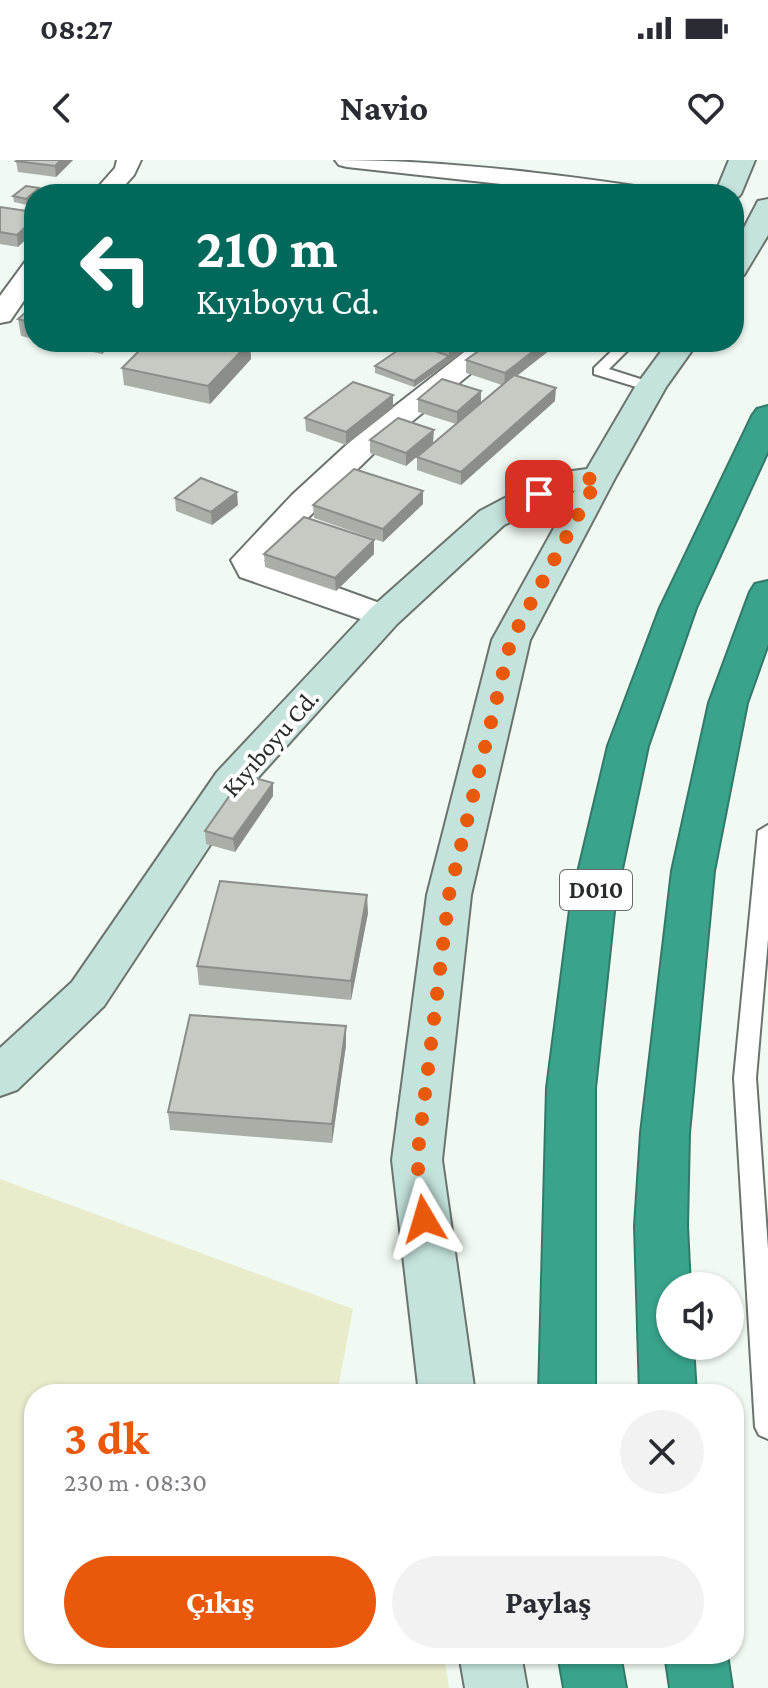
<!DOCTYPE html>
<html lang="tr">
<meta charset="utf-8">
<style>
:root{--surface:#fff;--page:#f2f2f3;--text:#2b2b33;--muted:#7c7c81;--accent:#ea580c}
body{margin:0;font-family:"Crimson Pro",serif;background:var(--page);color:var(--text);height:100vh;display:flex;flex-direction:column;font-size:30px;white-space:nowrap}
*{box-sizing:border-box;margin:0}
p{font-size:26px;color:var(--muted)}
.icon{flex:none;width:44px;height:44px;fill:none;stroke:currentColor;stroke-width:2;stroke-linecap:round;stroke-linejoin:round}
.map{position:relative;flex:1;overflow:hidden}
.panel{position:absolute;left:24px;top:1224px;width:720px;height:280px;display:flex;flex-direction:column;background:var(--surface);border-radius:32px;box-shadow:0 2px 6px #0004}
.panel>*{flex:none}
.guide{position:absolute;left:24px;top:24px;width:720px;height:168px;border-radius:32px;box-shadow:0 2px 6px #0004;background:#00695c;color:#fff;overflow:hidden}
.controls{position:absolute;left:656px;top:1112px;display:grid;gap:16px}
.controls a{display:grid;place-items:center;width:88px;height:88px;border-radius:50%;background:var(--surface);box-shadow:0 2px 6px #0004;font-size:40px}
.pin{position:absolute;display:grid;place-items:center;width:68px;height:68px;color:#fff;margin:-34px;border-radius:16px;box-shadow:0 4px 12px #0006}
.me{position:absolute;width:88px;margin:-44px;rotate:353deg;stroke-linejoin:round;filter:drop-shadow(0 0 6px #0008)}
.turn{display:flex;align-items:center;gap:28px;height:168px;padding:0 40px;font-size:36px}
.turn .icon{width:104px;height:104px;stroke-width:2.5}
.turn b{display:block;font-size:56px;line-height:68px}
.round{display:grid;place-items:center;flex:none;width:84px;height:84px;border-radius:42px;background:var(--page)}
.summary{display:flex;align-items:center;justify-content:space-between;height:136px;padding:0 40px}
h1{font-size:48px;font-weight:700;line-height:60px;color:var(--accent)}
.action{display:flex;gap:16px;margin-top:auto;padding:16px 40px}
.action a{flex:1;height:92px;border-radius:48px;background:var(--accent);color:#fff;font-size:32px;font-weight:700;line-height:92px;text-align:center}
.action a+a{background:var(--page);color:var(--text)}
.status{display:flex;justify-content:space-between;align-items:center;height:56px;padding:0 40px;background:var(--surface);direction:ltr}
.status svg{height:22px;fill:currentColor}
header{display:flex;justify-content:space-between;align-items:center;height:104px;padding:0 40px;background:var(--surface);font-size:36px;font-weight:700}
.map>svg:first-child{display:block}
.green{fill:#e8eccb}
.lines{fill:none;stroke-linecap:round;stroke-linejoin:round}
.lane-casing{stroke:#6c736e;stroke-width:4}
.street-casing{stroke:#6c736e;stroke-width:4}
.secondary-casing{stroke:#6c736e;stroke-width:4}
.highway-casing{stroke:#337969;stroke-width:4}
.lane{fill:#fff;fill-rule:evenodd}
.street{fill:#fff;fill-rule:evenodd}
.secondary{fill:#c4e3dc;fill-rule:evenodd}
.highway{fill:#39a38c;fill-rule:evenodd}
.wall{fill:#a9aea7}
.shaded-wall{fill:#8a8d88}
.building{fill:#c5cac2;stroke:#8a8d88;stroke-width:2}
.route{stroke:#ea580c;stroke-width:14;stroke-dasharray:0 25.2}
.labels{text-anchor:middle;stroke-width:8;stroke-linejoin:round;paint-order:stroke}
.shield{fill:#fff;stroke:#686b69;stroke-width:2}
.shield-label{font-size:24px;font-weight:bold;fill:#282b29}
.street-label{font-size:26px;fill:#282b29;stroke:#fff}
</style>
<div class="status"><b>08:27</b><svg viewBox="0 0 49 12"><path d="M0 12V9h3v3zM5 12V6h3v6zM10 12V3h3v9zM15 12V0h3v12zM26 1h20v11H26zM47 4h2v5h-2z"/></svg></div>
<header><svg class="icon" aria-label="back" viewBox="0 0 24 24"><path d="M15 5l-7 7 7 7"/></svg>Navio<svg class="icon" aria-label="heart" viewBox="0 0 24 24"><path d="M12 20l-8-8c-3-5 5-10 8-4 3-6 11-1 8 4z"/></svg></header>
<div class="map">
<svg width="768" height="1528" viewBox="0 0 768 1528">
<rect width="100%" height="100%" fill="#f0f9f2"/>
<polygon class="green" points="0,1019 353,1149 337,1234 34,1234 34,1494 444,1494 449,1528 0,1528"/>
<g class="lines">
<defs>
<g id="lane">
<polygon points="543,17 553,20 538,34 525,34"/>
<polygon points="621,182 636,182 609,209 656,224 656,230 646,230 594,214 594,208"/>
<polygon points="768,665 768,779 756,918 768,1089 768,1279 759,1275 755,1267 734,918 758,671"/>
</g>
<g id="street">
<polygon points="117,0 141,0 134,15 117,34 92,34 115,8"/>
<path d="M335,0c103,0 204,12 306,27l9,2 3,5h-61l-245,-27 -8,-2z"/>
<polygon points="34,100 34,126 10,161 0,163 0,136 25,102"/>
<polygon points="477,182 509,182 376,291 264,401 396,449 401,456 396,463 384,466 372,463 240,417 231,400 292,335 354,278"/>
</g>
<g id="secondary">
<polygon points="729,0 755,0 741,34 734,41 734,34 715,34"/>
<polygon points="768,39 768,75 744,115 734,118 734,87 758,41"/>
<polygon points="668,182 698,182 666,227 615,318 530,480 471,735 442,1000 475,1234 419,1234 392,1000 427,735 492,480 575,330 504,365 397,464 245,632 104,846 17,930 0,936 0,888 72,822 217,612 371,448 480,351 550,314 587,309 635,227"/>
<polygon points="459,1494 521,1494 527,1528 465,1528"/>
</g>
<g id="highway">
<polygon points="768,246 768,291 696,448 648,586 615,742 595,928 595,1234 539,1234 547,928 571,742 608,586 660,448 752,256 757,249"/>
<polygon points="768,421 768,484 747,543 714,711 689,973 687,1066 690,1126 670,1126 670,1186 693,1186 696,1234 640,1234 635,1066 641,973 672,711 709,543 750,432 755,424"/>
<polygon points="558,1494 620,1494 626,1528 564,1528"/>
<polygon points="665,1494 727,1494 732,1528 670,1528"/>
</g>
</defs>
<use href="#lane" class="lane-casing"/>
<use href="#street" class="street-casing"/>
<use href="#secondary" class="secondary-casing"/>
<use href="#highway" class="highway-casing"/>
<use href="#lane" class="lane"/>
<use href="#street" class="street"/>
<use href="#secondary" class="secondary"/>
<use href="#highway" class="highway"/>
</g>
<g class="wall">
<polygon points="73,0 56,17 18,12 16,1"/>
<polygon points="34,34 34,39 27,45 14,42 13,36"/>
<polygon points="0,47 34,52 18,87 0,84"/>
<polygon points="34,145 34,179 21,176 18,159"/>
<polygon points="47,182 114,182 102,194"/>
<polygon points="250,182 251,199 210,244 124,225 122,208"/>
<polygon points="410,182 477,182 414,227 375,213 375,206"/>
<polygon points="560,182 517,216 555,241 461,325 417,310 417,297 456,264 418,252 418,239 481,243 502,225 466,213 466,200"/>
<polygon points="393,235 393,248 346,285 306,271 305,258"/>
<polygon points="434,270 406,306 370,293 370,280"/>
<polygon points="423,331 423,344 383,382 314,358 313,345"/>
<polygon points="175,338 238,345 212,365 176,351"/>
<polygon points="264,394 374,394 336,431 265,407"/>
<polygon points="273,623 273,636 235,692 206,684 205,671"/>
<polygon points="368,753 351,840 199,825 197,806"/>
<polygon points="346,885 332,983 170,970 168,952"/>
</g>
<g class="shaded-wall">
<polygon points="61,0 73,0 56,17 55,6"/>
<polygon points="39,28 39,34 34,34 34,39 27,45 26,39"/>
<polygon points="34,59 34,72 18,87 17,75"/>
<polygon points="100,182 114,182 102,194"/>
<polygon points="250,182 251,199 210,244 208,226"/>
<polygon points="460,182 477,182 414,227 414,221 449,196 449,190"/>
<polygon points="545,182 560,182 504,226 505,213"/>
<polygon points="556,228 555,241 461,325 461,312"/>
<polygon points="481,231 481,244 457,265 457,252"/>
<polygon points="393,235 393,248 346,285 346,272"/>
<polygon points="434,270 433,283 406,306 406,293"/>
<polygon points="423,331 423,344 383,382 383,369"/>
<polygon points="237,332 238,345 212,365 211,352"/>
<polygon points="374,380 374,394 336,431 335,418"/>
<polygon points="273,623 273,636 235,692 233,679"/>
<polygon points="367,735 368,753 351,840 351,821"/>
<polygon points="346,866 346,885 332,983 332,964"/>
</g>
<g class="building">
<polygon points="17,0 61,0 55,6 16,1"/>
<polygon points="26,26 39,28 26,39 13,36"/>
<polygon points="0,47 34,52 34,59 17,75 0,72"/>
<polygon points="34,145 34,163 18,159"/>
<polygon points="148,182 250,182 208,226 122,208"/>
<polygon points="410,182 449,196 414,221 375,206"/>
<polygon points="426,182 460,182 449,190"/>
<polygon points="491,182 545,182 505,213 466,200"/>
<polygon points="514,215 556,228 461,312 417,297"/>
<polygon points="442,219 481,231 457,252 418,239"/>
<polygon points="353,222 393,235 346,272 305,258"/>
<polygon points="398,258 434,270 406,293 370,280"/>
<polygon points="354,309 423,331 383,369 313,345"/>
<polygon points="201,318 237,332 211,352 175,338"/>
<polygon points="304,357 374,380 335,418 264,394"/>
<polygon points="244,615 273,623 233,679 205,671"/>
<polygon points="220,721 367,735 351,821 197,806"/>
<polygon points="190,855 346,866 332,964 168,952"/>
</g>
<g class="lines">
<polyline class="route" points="424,1059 417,1000 449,735 511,480 598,318 562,321 539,334"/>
</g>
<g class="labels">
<rect class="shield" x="560" y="710" width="72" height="40" rx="6"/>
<g class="shield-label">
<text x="596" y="738">D010</text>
</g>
<g class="street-label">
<text transform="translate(270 583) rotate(-49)" y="9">Kıyıboyu Cd.</text>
</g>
</g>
</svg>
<div class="controls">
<a><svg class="icon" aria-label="sound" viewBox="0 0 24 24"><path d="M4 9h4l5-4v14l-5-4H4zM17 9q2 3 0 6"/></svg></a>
</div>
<div class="pin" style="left:539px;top:334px;background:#d93025"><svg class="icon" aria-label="arrive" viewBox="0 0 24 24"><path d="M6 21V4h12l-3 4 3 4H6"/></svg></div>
<svg class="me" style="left:424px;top:1059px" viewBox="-20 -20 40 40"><path d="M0-17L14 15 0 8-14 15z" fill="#ea580c" stroke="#fff" stroke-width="4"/></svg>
<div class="guide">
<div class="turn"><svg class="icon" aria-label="left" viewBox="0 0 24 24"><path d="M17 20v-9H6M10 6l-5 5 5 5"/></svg><div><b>210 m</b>Kıyıboyu Cd.</div></div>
</div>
<section class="panel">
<div class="summary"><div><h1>3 dk</h1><p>230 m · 08:30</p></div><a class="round"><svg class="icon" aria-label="close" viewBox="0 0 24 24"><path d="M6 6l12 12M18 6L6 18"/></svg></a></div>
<div class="action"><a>Çıkış</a><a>Paylaş</a></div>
</section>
</div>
